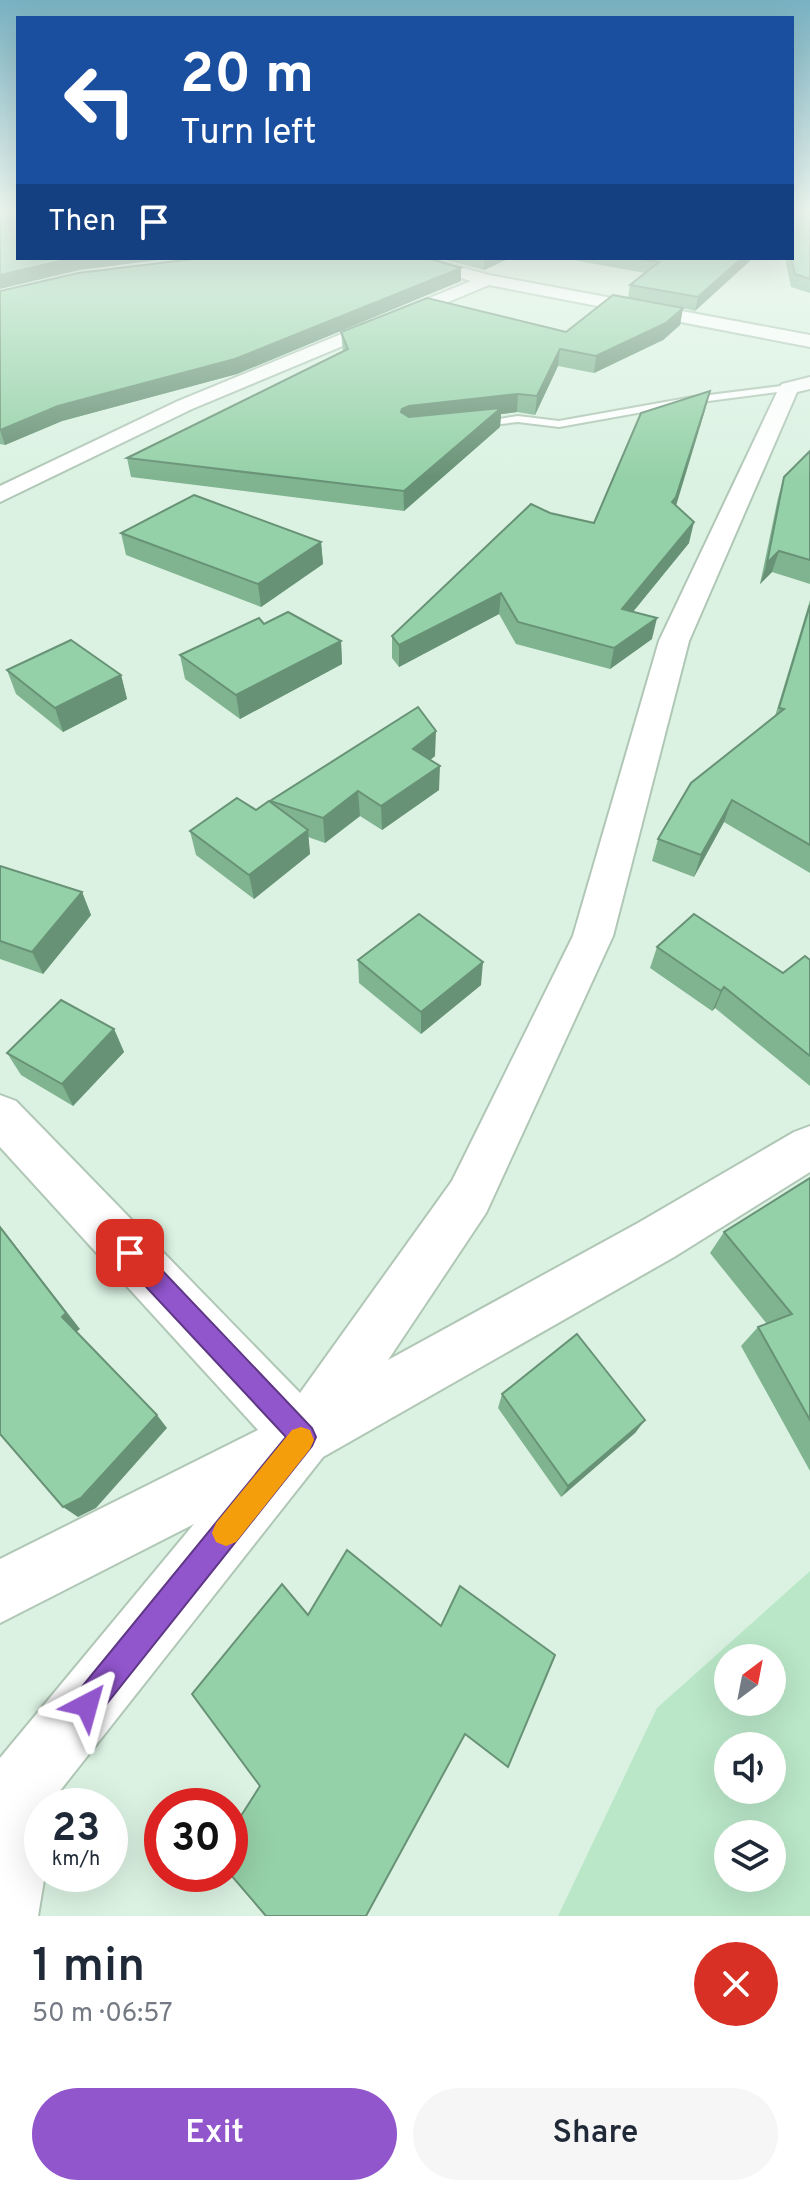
<!DOCTYPE html>
<meta charset="utf-8">
<style>
:root{--surface:#fff;--page:#f6f6f7;--text:#1f2937;--muted:#747a83;--accent:#9155cc}
body{margin:0;font-family:Overpass,sans-serif;background:var(--page);color:var(--text);height:100vh;display:flex;flex-direction:column;font-size:30px;white-space:nowrap}
*{box-sizing:border-box;margin:0}
p{font-size:26px;color:var(--muted)}
.icon{flex:none;width:44px;height:44px;fill:none;stroke:currentColor;stroke-width:2;stroke-linecap:round;stroke-linejoin:round}
.map{position:relative;height:1916px;overflow:hidden}
.side{display:flex;flex-direction:column;background:var(--surface);flex:1}
.side>*{flex:none}
.top-card{position:absolute;left:16px;top:16px;width:778px;height:244px;border-radius:0px;box-shadow:0 8px 32px #0002;background:#1a4fa0;color:#fff;overflow:hidden}
.needle{width:52px;rotate:32deg}
.fabs{position:absolute;left:714px;top:1644px;display:grid;gap:16px}
.fabs a{display:grid;place-items:center;width:72px;height:72px;border-radius:50%;background:var(--surface);box-shadow:0 8px 32px #0002;font-size:40px}
.speed{position:absolute;left:24px;top:1788px;display:flex;gap:16px;font-size:40px;font-weight:700;text-align:center}
.speed>*{display:grid;place-content:center;width:104px;height:104px;border-radius:50%;background:var(--surface);box-shadow:0 8px 32px #0002;line-height:1}
.speed small{font-size:20px;font-weight:400}
.speed .limit{border:12px solid #d22;background:#fff;color:#111}
.pin{position:absolute;display:grid;place-items:center;width:68px;height:68px;color:#fff;margin:-34px;border-radius:16px;box-shadow:0 4px 12px #0006}
.me{position:absolute;width:88px;margin:-44px;rotate:39deg;stroke-linejoin:round;filter:drop-shadow(0 0 6px #0008)}
.turn{display:flex;align-items:center;gap:28px;height:168px;padding:0 32px;font-size:36px}
.turn .icon{width:104px;height:104px;stroke-width:2.5}
.turn b{display:block;font-size:56px;line-height:68px}
.then{display:flex;align-items:center;height:76px;padding:0 32px;background:#0003;gap:16px;font-size:30px}
.round{display:grid;place-items:center;flex:none;width:84px;height:84px;border-radius:42px;background:var(--page)}
.overview{display:flex;align-items:center;justify-content:space-between;height:136px;padding:0 32px}
h1{font-size:48px;font-weight:600;line-height:60px}
.action{display:flex;gap:16px;margin-top:auto;padding:16px 32px}
.action a{flex:1;height:92px;border-radius:48px;background:var(--accent);color:#fff;font-size:32px;font-weight:600;line-height:92px;text-align:center}
.action a+a{background:var(--page);color:var(--text)}
.map>svg:first-child{display:block}
.green{fill:#bae7c8;fill-rule:evenodd}
.lines{fill:none;stroke-linecap:round;stroke-linejoin:round}
.lane-casing{stroke:#b0c7b6;stroke-width:4}
.street-casing{stroke:#b0c7b6;stroke-width:4}
.lane{fill:#fff;fill-rule:evenodd}
.street{fill:#fff;fill-rule:evenodd}
.wall{fill:#80b490}
.shaded-wall{fill:#689276}
.building{fill:#95d1a8;stroke:#689276;stroke-width:2}
.route{fill:#9155cc;stroke:#5e3785;stroke-width:2}
.slow{fill:#f59e0b}
</style>
<div class="map">
<svg width="810" height="1916" viewBox="0 0 810 1916">
<rect width="100%" height="100%" fill="#dbf2e2"/>
<path class="green" d="M810,1571v345h-252l99,-208zM728,1658h44v44h-44zM728,1746h44v44h-44zM728,1834h44v44h-44z"/>
<g class="lines">
<defs>
<polygon id="lane" points="789,385 794,388 793,390 693,403 559,427 518,422 473,427 468,424 518,416 559,421 693,397"/>
<g id="street">
<polygon points="402,258 427,258 489,275 810,335 810,347 489,285 192,409 0,502 0,486 178,401 471,281 404,261"/>
<polygon points="810,377 810,389 797,392 689,641 613,936 486,1213 388,1360 638,1223 794,1132 810,1126 810,1172 674,1257 323,1457 59,1792 57,1806 42,1806 42,1874 45,1874 38,1916 0,1916 0,1758 194,1524 0,1623 0,1559 258,1430 0,1147 0,1095 16,1101 300,1393 452,1181 573,936 659,641 779,388 782,384"/>
</g>
</defs>
<use href="#lane" class="lane-casing"/>
<use href="#street" class="street-casing"/>
<use href="#lane" class="lane"/>
<use href="#street" class="street"/>
</g>
<g class="wall">
<polygon points="810,209 810,293 791,287 785,258 792,258"/>
<polygon points="438,258 510,258 484,270"/>
<polygon points="562,258 753,258 695,311 683,308 680,325 663,340 594,373 558,366 535,415 517,412 501,414 500,427 404,511 131,477 127,458 343,352 341,332 566,332 628,298 630,285 645,273"/>
<polygon points="461,268 461,281 237,374 62,421 5,445 0,444 0,291"/>
<polygon points="705,410 676,506 689,543 633,612 652,639 610,669 516,644 499,614 399,667 392,658 392,636 550,513 594,523"/>
<polygon points="810,451 810,584 772,572 760,584 778,498 784,477"/>
<polygon points="121,533 321,542 323,564 261,607 126,555"/>
<polygon points="810,600 810,873 724,822 694,877 652,861 658,839 775,716"/>
<polygon points="264,624 341,641 342,664 240,719 185,679 180,655"/>
<polygon points="7,670 121,675 127,699 63,732 16,694"/>
<polygon points="435,756 430,760 439,790 382,830 360,816 325,843 308,837 310,854 254,899 196,855 190,831 256,810 269,801"/>
<polygon points="0,866 82,892 91,915 43,974 0,959"/>
<polygon points="657,947 783,973 810,960 810,1086 715,1008 712,1011 650,968"/>
<polygon points="358,960 481,985 421,1034 359,983"/>
<polygon points="114,1029 124,1052 73,1106 21,1075 7,1053"/>
<polygon points="810,1178 810,1471 741,1346 758,1327 767,1324 710,1253 724,1232"/>
<polygon points="502,1394 645,1420 635,1433 561,1497 498,1408"/>
<polygon points="347,1550 508,1767 465,1734 260,1786"/>
</g>
<g class="shaded-wall">
<polygon points="73,258 175,258 80,270 0,289 0,275"/>
<polygon points="484,258 510,258 484,270"/>
<polygon points="742,258 753,258 695,311 698,297"/>
<polygon points="461,268 461,281 237,374 62,421 5,445 0,430 58,406"/>
<polygon points="683,308 680,325 663,340 594,373 596,356"/>
<polygon points="560,349 558,366 535,415 537,396"/>
<polygon points="710,391 705,410 672,518 672,502"/>
<polygon points="518,394 517,412 501,414 500,427 404,511 401,412 402,409 409,406"/>
<polygon points="694,522 689,543 618,630 622,609"/>
<polygon points="321,542 323,564 261,607 258,584"/>
<polygon points="779,551 772,572 760,584 767,563"/>
<polygon points="501,593 499,614 399,667 399,645"/>
<polygon points="657,618 652,639 610,669 614,648"/>
<polygon points="341,641 342,664 240,719 236,695"/>
<polygon points="121,675 127,699 63,732 55,708"/>
<polygon points="436,731 435,756 413,774 413,749"/>
<polygon points="440,766 439,790 382,830 381,806"/>
<polygon points="358,791 360,816 325,843 323,818"/>
<polygon points="732,800 724,822 694,877 701,855"/>
<polygon points="308,830 310,854 254,899 249,875"/>
<polygon points="82,892 91,915 43,974 32,952"/>
<polygon points="483,962 481,985 421,1034 421,1012"/>
<polygon points="724,987 715,1008 712,1011 721,991"/>
<polygon points="114,1029 124,1052 73,1106 62,1084"/>
<polygon points="0,1226 80,1329 75,1333 62,1317"/>
<polygon points="157,1415 167,1428 96,1508 78,1517 63,1507"/>
<polygon points="645,1420 635,1433 561,1497 568,1486"/>
</g>
<g class="building">
<polygon points="0,209 18,209 18,258 73,258 0,275"/>
<polygon points="792,209 810,209 810,279 795,274 791,258"/>
<polygon points="201,258 427,258 461,268 235,359 58,406 0,430 0,291 78,273"/>
<polygon points="635,258 742,258 698,297 630,285 659,262"/>
<polygon points="613,295 683,308 666,323 596,356 560,349 537,396 518,394 409,406 402,409 401,412 409,417 501,408 404,491 127,458 348,349 341,332 427,298 566,332"/>
<polygon points="710,391 676,497 672,502 694,522 622,609 657,618 614,648 518,622 501,593 399,645 392,636 531,504 550,513 594,523 641,413"/>
<polygon points="810,451 810,560 779,551 767,563 784,477"/>
<polygon points="194,495 321,542 258,584 121,533"/>
<polygon points="810,605 810,845 732,800 701,855 658,839 691,783 784,709 779,708"/>
<polygon points="288,612 341,641 236,695 180,655 259,618 264,624"/>
<polygon points="71,640 121,675 55,708 7,670"/>
<polygon points="418,707 436,731 413,749 440,766 381,806 358,791 323,818 270,801"/>
<polygon points="237,798 256,810 269,801 308,830 249,875 190,831"/>
<polygon points="0,866 82,892 32,952 0,941"/>
<polygon points="419,914 483,962 421,1012 358,960"/>
<polygon points="694,914 783,973 805,956 810,960 810,1056 724,987 721,991 657,947"/>
<polygon points="61,1000 114,1029 62,1084 7,1053"/>
<polygon points="810,1178 810,1420 758,1327 792,1314 724,1232"/>
<polygon points="0,1227 66,1313 62,1317 157,1415 81,1498 63,1507 0,1434"/>
<polygon points="577,1334 645,1420 568,1486 502,1394"/>
<polygon points="347,1550 441,1626 460,1586 555,1655 508,1767 465,1734 366,1916 266,1916 230,1874 230,1833 260,1786 192,1694 282,1584 308,1615"/>
</g>
<linearGradient id="sky" x2="0" y2="1"><stop stop-color="#79b2c2"/><stop offset="0.44" stop-color="#eff9f2"/><stop offset="1" stop-color="#eff9f2" stop-opacity="0"/></linearGradient>
<rect width="810" height="477" fill="url(#sky)"/>
<polygon class="route" points="130,1242 138,1245 312,1428 316,1437 312,1446 97,1716 87,1720 76,1716 72,1705 76,1694 286,1437 122,1261 118,1253 122,1245"/>
<polygon class="slow" points="301,1427 310,1430 314,1440 310,1449 236,1542 226,1546 216,1542 212,1533 216,1523 292,1430"/>
</svg>
<div class="fabs">
<a><svg class="needle" viewBox="-14 -14 28 28"><path d="M0-13l5 13h-10z" fill="#e53935"/><path d="M0 13l5-13h-10z" fill="#747a83"/></svg></a>
<a><svg class="icon" aria-label="sound" viewBox="0 0 24 24"><path d="M4 9h4l5-4v14l-5-4H4zM17 9q2 3 0 6"/></svg></a>
<a><svg class="icon" aria-label="layers" viewBox="0 0 24 24"><path d="M12 4l9 5-9 5-9-5zM3 14l9 5 9-5"/></svg></a>
</div>
<div class="speed"><div>23<small>km/h</small></div><div class="limit">30</div></div>
<div class="pin" style="left:130px;top:1253px;background:#d93025"><svg class="icon" aria-label="arrive" viewBox="0 0 24 24"><path d="M6 21V4h12l-3 4 3 4H6"/></svg></div>
<svg class="me" style="left:87px;top:1705px" viewBox="-20 -20 40 40"><path d="M0-17L14 15 0 8-14 15z" fill="#9155cc" stroke="#fff" stroke-width="4"/></svg>
<div class="top-card">
<div class="turn"><svg class="icon" aria-label="left" viewBox="0 0 24 24"><path d="M17 20v-9H6M10 6l-5 5 5 5"/></svg><div><b>20 m</b>Turn left</div></div>
<div class="then">Then<svg class="icon" aria-label="arrive" viewBox="0 0 24 24"><path d="M6 21V4h12l-3 4 3 4H6"/></svg></div>
</div>
</div>
<section class="side">
<div class="overview"><div><h1>1 min</h1><p>50 m · 06:57</p></div><a class="round" style="background:#d93025;color:#fff"><svg class="icon" aria-label="close" viewBox="0 0 24 24"><path d="M6 6l12 12M18 6L6 18"/></svg></a></div>
<div class="action"><a>Exit</a><a>Share</a></div>
</section>
